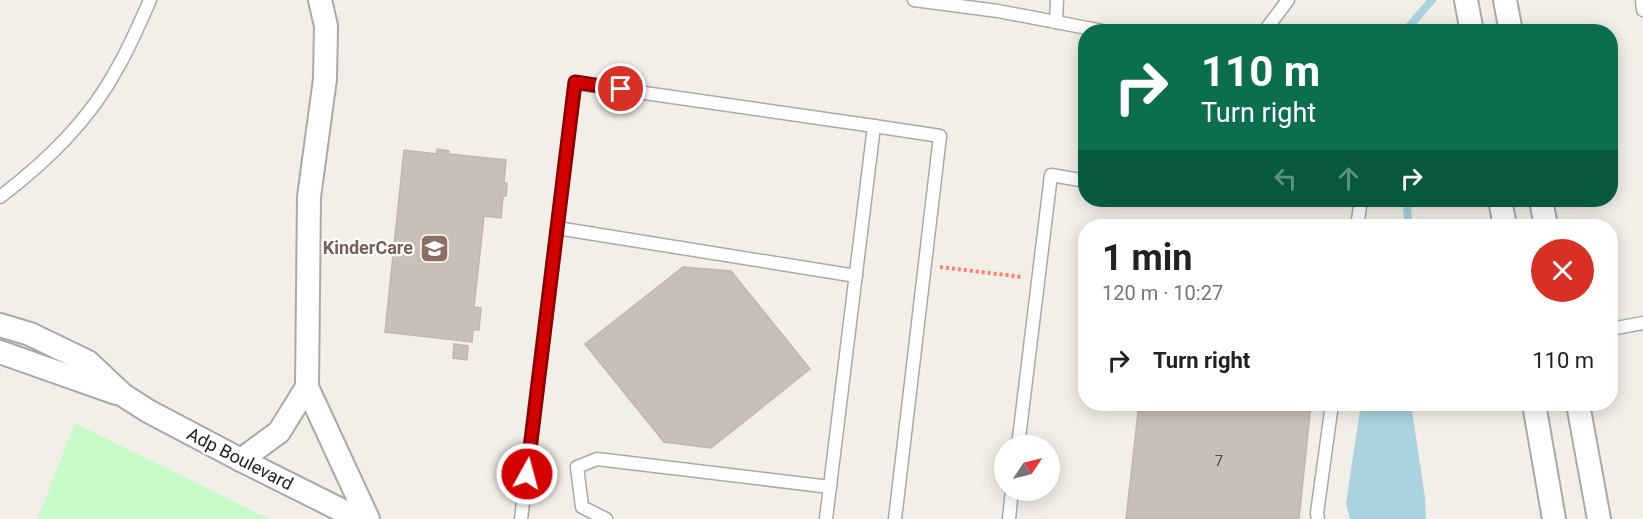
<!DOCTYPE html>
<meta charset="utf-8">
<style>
:root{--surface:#fff;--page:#f2f2f2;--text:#202124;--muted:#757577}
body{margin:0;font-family:Roboto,sans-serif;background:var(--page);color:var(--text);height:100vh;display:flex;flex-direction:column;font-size:22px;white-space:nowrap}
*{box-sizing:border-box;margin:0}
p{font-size:20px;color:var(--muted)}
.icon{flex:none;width:33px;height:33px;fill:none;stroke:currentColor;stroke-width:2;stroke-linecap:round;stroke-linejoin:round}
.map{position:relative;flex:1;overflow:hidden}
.panel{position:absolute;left:1078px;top:219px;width:540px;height:192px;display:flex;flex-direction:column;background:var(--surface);border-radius:24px;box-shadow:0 3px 15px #0003}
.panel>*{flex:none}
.banner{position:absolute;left:1078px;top:24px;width:540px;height:183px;border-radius:24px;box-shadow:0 3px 15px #0003;background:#0b6e4f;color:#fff;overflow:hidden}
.needle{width:39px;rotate:55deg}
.fabs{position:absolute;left:994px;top:435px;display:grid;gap:12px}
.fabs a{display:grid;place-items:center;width:66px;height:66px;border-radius:50%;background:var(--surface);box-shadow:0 3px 15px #0003;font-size:30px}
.pin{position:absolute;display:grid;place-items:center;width:51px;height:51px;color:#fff;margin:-26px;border:3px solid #fff;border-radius:50%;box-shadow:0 2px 6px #0007}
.me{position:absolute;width:66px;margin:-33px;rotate:7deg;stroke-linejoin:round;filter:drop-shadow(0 0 4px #0008)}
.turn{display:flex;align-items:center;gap:21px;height:126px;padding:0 24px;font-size:27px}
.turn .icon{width:78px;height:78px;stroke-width:2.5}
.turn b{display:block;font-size:42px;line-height:51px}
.lanes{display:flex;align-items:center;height:57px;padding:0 24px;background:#0003;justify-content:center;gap:30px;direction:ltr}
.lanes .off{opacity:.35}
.round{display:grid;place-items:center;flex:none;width:63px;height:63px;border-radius:32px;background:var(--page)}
.summary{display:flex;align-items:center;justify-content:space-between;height:102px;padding:0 24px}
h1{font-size:36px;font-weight:700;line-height:45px}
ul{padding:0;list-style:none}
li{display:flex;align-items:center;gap:18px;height:78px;padding:0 24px}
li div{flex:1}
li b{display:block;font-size:22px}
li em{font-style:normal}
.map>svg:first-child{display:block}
.park{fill:#c8facc}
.water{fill:#aad3df}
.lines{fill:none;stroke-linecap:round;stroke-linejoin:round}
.stream{stroke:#aad3df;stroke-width:8}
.building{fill:#c7bfb8;stroke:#c4b6ab;stroke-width:1.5}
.lane-casing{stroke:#a9a9a9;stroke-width:15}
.street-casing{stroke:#a9a9a9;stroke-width:26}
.path{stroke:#fa8072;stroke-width:4;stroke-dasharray:3 3;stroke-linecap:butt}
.lane{stroke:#fff;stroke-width:12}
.street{stroke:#fff;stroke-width:22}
.route-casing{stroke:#8a0000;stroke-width:15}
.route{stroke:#d40000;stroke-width:10}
.labels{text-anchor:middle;stroke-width:4.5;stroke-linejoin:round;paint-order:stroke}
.number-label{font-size:15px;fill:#4b4948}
.education-label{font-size:18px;font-weight:bold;fill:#785e54;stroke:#fff;text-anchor:end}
.street-label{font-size:18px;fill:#222;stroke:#fff}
</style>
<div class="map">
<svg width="1643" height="519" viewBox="0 0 1643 519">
<rect width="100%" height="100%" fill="#f2efe9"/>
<polygon class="park" points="75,423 269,519 37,519"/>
<polygon class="water" points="1361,404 1411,404 1425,497 1426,519 1350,519 1346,503"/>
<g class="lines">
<g class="stream">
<polyline points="1407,32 1407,29 1432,0"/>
<polyline points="1407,200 1408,226"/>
</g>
</g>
<g class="building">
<polygon points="437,149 449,151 449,154 506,160 504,183 507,183 506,196 503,196 501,218 484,216 474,307 481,308 479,330 473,330 472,342 385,332 404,150 437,154"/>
<polygon points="683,267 731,271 810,369 711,448 664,442 585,344"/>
<polygon points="454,344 468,346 467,360 453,358"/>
<polygon points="1139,404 1311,404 1299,519 1126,519"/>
</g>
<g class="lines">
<defs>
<g id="lane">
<polyline points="914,0 998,11 1108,32"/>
<polyline points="1642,0 1643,10"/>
<polyline points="1056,22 1057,0"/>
<polyline points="1264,32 1288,0"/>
<polyline points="874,126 940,136 895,519"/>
<path d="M0,197c47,-36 90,-77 118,-130 12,-21 22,-44 32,-67"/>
<polyline points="1357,226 1361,200"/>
<polyline points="557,228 856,276"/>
<polyline points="1611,329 1643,323"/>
<polyline points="1018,446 1051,175 1086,181"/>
<polyline points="521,519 575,83 874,126 826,519"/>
<polyline points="606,519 582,507 577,467 597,459 830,487"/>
<polyline points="1009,519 1012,490"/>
<polyline points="1318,519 1317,513 1332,404"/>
</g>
<g id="street">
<polyline points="320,0 326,26 325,79 309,197 307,387 368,519"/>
<polyline points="1466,0 1472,32"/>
<polyline points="1505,0 1511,32"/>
<polyline points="1500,200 1505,226"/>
<polyline points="1541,200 1546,226"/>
<polyline points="0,325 30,334 88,362 123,395 148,411 241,460 359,519"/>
<polyline points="0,352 116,393"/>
<polyline points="1534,404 1554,519"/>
<polyline points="1578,404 1599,519"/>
<polyline points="241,460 279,432 307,387"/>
</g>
</defs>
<use href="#lane" class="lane-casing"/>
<use href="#street" class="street-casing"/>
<polyline class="path" points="940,267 1022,277"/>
<use href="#lane" class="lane"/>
<use href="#street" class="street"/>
</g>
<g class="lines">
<defs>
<polyline id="route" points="527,474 575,82 621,89"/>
</defs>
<use href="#route" class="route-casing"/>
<use href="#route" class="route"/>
</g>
<defs>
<symbol id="school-square" viewBox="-11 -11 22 22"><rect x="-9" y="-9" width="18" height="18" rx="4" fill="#8d6e63" stroke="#fff"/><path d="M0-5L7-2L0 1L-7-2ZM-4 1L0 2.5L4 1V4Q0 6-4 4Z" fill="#fff"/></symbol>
</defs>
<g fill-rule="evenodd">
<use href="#school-square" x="418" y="232" width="33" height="33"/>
</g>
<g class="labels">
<g class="number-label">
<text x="1219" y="466">7</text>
</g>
<g class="education-label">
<text x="413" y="254">KinderCare</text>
</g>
<g class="street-label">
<text transform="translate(240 459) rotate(27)" y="6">Adp Boulevard</text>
</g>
</g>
</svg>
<div class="fabs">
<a><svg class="needle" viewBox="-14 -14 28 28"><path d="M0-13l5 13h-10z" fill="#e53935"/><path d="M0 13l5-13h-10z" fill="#757577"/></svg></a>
</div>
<div class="pin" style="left:621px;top:89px;background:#d93025"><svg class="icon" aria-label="arrive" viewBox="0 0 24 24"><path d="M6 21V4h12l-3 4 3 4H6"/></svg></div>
<svg class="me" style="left:527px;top:474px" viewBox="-20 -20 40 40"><circle r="17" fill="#d40000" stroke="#fff" stroke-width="3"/><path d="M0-11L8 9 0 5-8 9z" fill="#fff"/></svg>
<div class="banner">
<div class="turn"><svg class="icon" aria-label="right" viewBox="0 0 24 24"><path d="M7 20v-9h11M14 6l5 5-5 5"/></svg><div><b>110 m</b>Turn right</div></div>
<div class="lanes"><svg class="icon off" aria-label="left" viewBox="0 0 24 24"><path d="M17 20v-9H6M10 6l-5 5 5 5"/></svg><svg class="icon off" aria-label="ahead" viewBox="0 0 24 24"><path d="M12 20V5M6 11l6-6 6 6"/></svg><svg class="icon" aria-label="right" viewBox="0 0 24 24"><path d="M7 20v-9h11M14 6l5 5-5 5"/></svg></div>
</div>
<section class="panel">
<div class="summary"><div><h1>1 min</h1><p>120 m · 10:27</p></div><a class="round" style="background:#d93025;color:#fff"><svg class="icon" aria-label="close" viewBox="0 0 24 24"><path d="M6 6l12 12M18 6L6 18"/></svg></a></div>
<ul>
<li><svg class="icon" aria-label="right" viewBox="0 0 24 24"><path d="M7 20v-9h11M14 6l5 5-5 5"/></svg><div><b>Turn right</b></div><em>110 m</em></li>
</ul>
</section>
</div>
